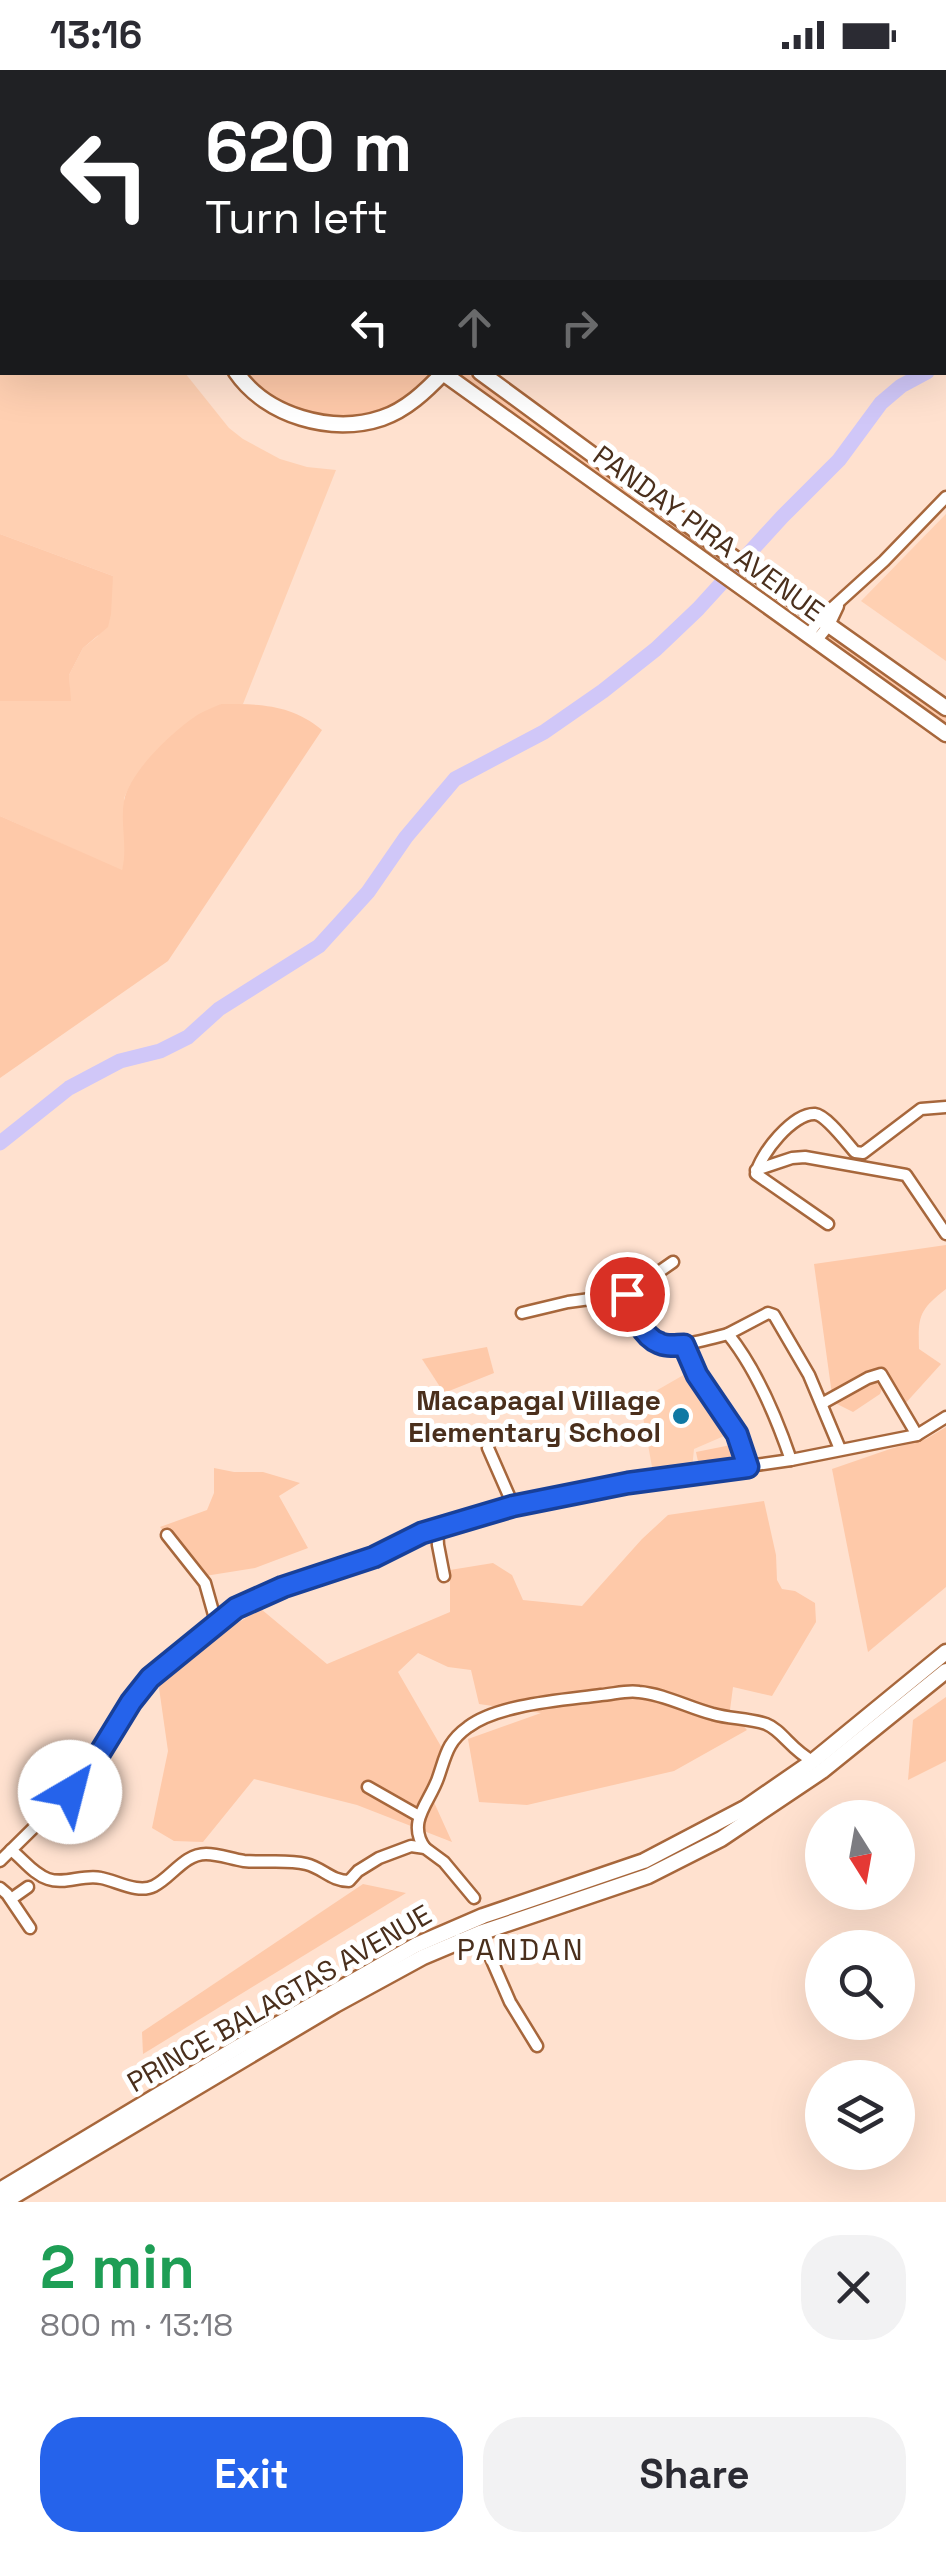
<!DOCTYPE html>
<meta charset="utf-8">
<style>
:root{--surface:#fff;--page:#f2f2f3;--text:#2b2b33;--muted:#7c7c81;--accent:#2563eb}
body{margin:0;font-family:"Space Grotesk",sans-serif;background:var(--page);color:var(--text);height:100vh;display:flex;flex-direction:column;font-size:38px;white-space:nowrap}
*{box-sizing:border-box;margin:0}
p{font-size:32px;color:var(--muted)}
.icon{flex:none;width:55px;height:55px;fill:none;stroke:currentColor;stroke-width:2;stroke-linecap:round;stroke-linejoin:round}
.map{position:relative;height:2132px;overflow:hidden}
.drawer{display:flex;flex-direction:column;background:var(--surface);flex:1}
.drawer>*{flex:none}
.guide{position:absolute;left:0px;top:0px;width:948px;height:305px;box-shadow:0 10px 40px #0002;background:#202124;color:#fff;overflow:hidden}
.needle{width:65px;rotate:169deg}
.controls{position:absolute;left:805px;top:1730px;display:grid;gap:20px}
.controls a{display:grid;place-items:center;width:110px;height:110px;border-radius:50%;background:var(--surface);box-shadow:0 10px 40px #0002;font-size:50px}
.pin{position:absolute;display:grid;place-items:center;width:85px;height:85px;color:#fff;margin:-42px;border:5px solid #fff;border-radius:50%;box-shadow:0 2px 10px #0007}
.me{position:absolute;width:110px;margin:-55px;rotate:37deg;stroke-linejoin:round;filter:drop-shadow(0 0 8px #0008)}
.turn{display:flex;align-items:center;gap:35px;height:210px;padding:0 40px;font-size:45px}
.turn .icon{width:130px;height:130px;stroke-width:2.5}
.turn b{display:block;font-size:70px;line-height:85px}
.lanes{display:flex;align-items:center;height:95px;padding:0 40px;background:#0003;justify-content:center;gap:50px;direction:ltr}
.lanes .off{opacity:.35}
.round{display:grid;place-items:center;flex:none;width:105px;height:105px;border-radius:40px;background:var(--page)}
.head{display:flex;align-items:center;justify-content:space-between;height:170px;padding:0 40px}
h1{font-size:60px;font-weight:700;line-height:75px;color:#1e9e55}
.action{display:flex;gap:20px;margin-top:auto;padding:20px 40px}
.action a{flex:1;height:115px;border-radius:40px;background:var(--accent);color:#fff;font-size:40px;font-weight:700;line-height:115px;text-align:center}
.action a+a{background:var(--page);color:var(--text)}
.status{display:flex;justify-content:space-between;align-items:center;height:70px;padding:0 50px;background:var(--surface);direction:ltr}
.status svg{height:28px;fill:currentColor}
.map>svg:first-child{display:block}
.built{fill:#ffd0b2}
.green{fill:#fec9a9}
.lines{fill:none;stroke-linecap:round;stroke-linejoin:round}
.river{stroke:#d0c7f8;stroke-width:15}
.minor-casing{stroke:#a7673c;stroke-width:15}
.secondary-casing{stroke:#a7673c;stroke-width:19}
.minor{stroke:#fff;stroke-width:10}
.secondary{stroke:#fff;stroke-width:14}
.route-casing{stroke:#184099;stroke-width:25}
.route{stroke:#2563eb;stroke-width:18}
.poi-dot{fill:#0f78a3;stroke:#fff;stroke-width:4}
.labels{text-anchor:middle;stroke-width:10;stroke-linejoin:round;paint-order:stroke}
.street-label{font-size:28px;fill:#4a2f1c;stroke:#fff}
.poi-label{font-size:28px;font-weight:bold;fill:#4a2f1c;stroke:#fff;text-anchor:end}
.neighbourhood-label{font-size:30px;letter-spacing:2.5px;fill:#4a2f1c;stroke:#fff}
</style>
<div class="status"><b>13:16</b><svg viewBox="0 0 49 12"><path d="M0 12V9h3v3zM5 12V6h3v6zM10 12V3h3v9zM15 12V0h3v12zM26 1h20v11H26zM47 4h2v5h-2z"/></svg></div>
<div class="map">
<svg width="946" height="2132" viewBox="0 0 946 2132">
<rect width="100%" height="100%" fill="#ffe1cf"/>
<g class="built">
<polygon points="51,0 590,0 590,2 55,2"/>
<polygon points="2,135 2,302 185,303 229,358 243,369 280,389 307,397 336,400 243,634 221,634 130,715 124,728 126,786 122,801 0,746 0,631 70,630 69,605 83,578 98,566 113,506 0,464 0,141"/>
<polygon points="946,444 946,591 861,531"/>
<polygon points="687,1303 731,1363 694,1379 692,1399 654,1408 640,1330"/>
</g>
<g class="green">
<path d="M244,303h191c-20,25 -54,46 -87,48 -10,0 -21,-4 -31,-6 -35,-9 -49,-14 -73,-42z"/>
<polygon points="454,303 467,303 712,480 710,483 671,461"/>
<polygon points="0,464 113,506 111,544 108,557 83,578 69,605 71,631 0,631"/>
<polygon points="830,563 946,647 946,660 825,572 823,565"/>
<path d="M221,634c39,0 70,0 101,26l-154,231 -168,117v-262l122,54c6,-23 -2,-46 2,-69 5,-29 51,-72 75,-87 7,-4 15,-7 22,-10z"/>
<path d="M946,1175v44c-27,21 -28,27 -27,60l22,15 -38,42 -17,-28 -6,16 -27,18 -20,-10 -19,-138z"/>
<polygon points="487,1277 494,1303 444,1323 422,1289"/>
<polygon points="946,1357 946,1517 868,1582 832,1399 890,1379 926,1369"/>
<polygon points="736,1374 739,1393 700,1401 696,1382"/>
<polygon points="214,1398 234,1402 263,1402 300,1413 279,1426 308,1478 255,1498 205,1506 160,1457 207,1440 214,1423"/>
<polygon points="764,1431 776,1485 777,1510 782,1519 795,1521 815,1533 816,1552 772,1626 733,1617 730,1640 747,1660 674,1701 527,1735 479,1732 468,1669 541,1643 479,1634 471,1600 448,1597 418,1583 398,1602 446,1685 433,1730 452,1772 357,1735 254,1709 203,1772 174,1771 152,1758 168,1681 157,1604 180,1587 261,1539 327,1594 450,1542 450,1500 493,1493 512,1505 523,1530 582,1536 642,1469 668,1445"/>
<polygon points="946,1627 946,1691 908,1710 913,1650"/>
<polygon points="363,1814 406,1823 143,1984 142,1962"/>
</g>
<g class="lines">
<g class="river">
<polyline points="945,291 946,290"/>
<polyline points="0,1073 69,1018 120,991 160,981 188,967 219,939 319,876 368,822 406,767 455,709 544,662 603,621 656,579 698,539 782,447 839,390 881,333 901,316 927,302"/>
</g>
<defs>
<g id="minor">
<polyline points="808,565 820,549 884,491 946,427"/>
<polyline points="816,571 829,555 838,536"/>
<polyline points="756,1100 792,1088 805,1087 906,1105 946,1164"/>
<path d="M828,1154l-72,-50c4,-20 37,-61 59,-60 11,1 32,29 40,38l8,1 58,-44 25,-2"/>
<path d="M627,1224c23,64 43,55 101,40 29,36 48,82 63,126"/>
<polyline points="522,1243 568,1232 627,1224 673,1192"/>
<polyline points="728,1264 768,1243 774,1245 809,1305 840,1379"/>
<polyline points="684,1275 697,1305 737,1364 747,1397"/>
<polyline points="823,1333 868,1308 881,1304 917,1365"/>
<polyline points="488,1378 513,1435"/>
<polyline points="437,1458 438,1475 444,1506"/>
<polyline points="167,1465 205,1513 216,1552"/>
<polyline points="368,1717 419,1746"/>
<path d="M425,1778c-19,-26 5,-46 13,-70 8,-23 9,-36 30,-51 30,-23 96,-27 133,-32 13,-1 26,-5 38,-3 25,2 50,16 74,22 17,5 35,4 53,10 16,6 26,27 47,37"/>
<path d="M11,1780c12,9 22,24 37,29 17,6 35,-5 53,-1 16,3 37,16 53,8 18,-9 30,-32 52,-32 13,0 25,5 38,7 20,2 42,-2 62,3 17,4 25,17 43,17l9,-10 21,-13 32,-12 14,2 19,14 30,36"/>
<polyline points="0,1791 70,1722 111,1667 140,1619 156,1601 235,1538 283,1517 374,1487 422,1463 513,1435 628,1413 791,1390 917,1365 946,1347"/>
<polyline points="0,1818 7,1824 30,1858"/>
<polyline points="11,1829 28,1817"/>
<polyline points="480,1863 510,1932 537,1976"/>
</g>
<g id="secondary">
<polyline points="7,0 11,2"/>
<polyline points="666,2 670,0"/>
<polyline points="746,2 750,0"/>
<polyline points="0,19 2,20"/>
<path d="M236,302c30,44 96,63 146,46 24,-8 44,-27 62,-46"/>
<polyline points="480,302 710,471 946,638"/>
<polyline points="443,303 946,664"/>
<polyline points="0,2120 238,1977 416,1875 483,1846 644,1791 745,1738 813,1691 946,1582"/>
<polyline points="4,2132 335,1935 423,1887 480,1863 648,1806 721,1769 822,1701 946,1601"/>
</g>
</defs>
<use href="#minor" class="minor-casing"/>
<use href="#secondary" class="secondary-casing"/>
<use href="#minor" class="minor"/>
<use href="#secondary" class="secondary"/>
</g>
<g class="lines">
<defs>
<path id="route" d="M70,1722l23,-28 38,-62 19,-24 86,-70 47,-21 91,-30 48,-24 91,-27 115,-23 120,-16 -11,-33 -40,-59 -13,-30c-8,0 -18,2 -25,-2 -18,-7 -26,-32 -32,-49"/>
</defs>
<use href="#route" class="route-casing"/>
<use href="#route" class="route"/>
</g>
<circle class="poi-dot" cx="681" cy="1346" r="10"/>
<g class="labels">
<g class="street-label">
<text transform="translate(709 463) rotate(36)" y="10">PANDAY PIRA AVENUE</text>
<text transform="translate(279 1928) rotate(-30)" y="10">PRINCE BALAGTAS AVENUE</text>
</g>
<g class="poi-label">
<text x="661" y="1340">Macapagal Village<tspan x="661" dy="32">Elementary School</tspan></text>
</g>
<g class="neighbourhood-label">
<text x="521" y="1890">PANDAN</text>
</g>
</g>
</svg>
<div class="controls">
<a><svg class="needle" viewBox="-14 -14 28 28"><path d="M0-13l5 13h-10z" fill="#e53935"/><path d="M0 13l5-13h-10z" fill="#7c7c81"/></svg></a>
<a><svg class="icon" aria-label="search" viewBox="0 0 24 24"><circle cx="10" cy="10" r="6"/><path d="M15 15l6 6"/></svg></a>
<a><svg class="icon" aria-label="layers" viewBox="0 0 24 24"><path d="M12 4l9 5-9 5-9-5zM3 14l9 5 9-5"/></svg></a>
</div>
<div class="pin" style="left:627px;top:1224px;background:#d93025"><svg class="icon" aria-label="arrive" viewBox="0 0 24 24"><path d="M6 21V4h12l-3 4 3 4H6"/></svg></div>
<svg class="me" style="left:70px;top:1722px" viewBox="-20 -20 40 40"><circle r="19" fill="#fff"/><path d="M0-13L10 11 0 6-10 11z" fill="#2563eb"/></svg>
<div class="guide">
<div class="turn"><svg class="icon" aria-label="left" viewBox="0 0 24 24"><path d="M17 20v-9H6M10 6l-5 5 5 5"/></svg><div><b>620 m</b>Turn left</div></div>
<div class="lanes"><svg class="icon" aria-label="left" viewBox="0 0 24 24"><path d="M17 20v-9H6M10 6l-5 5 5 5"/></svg><svg class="icon off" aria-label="ahead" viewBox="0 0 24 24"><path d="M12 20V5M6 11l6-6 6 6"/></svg><svg class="icon off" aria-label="right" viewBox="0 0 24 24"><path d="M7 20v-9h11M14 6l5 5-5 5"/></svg></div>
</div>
</div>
<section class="drawer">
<div class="head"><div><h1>2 min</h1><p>800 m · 13:18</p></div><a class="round"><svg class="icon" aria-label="close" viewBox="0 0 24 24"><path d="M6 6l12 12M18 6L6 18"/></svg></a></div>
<div class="action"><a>Exit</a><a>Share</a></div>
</section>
